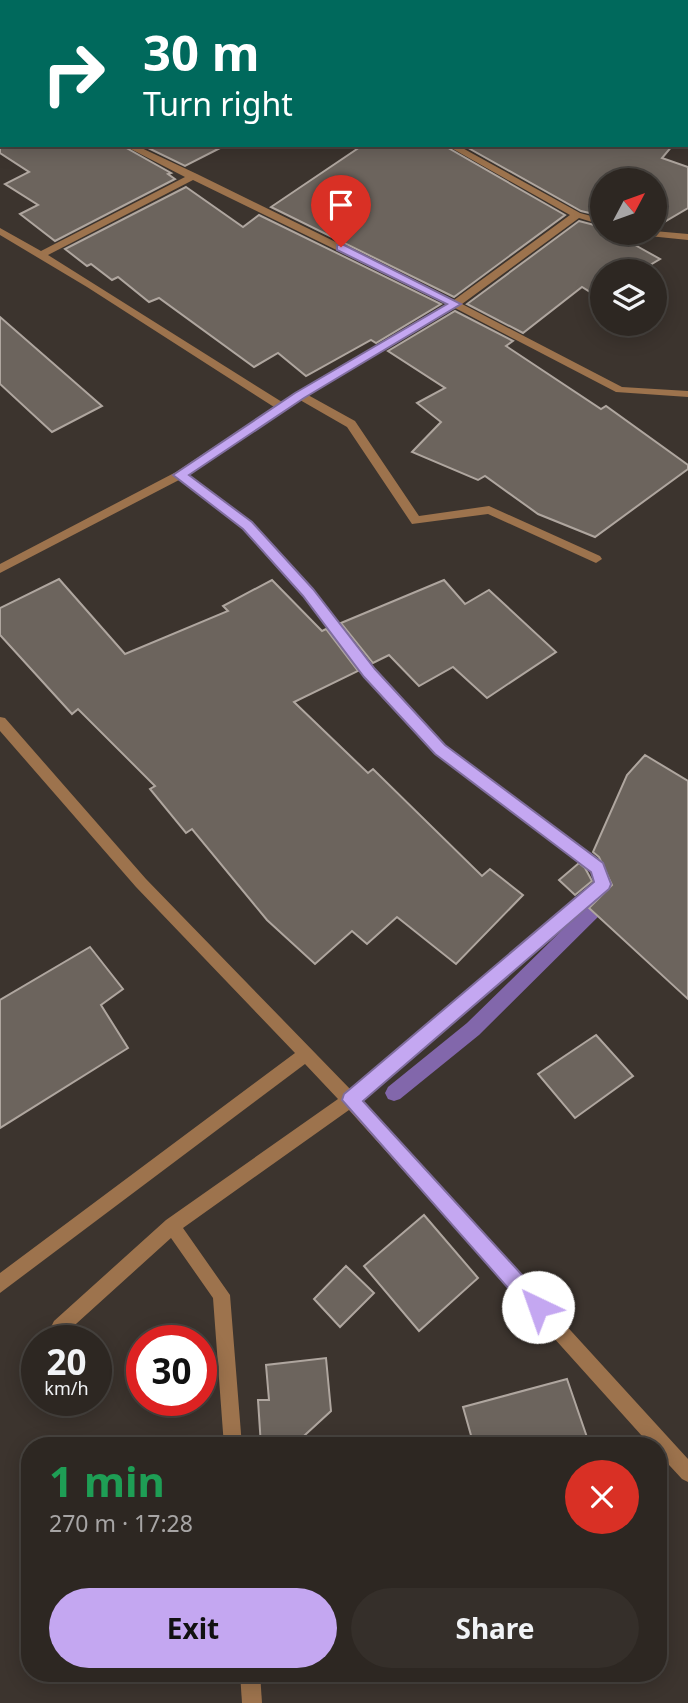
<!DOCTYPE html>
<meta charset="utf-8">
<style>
:root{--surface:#2d2722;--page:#352f2a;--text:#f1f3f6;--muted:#a7a5a5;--line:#484440;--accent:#c4a7f1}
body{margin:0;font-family:"Noto Sans",sans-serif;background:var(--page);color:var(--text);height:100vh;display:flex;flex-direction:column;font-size:26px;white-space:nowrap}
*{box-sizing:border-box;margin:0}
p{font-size:23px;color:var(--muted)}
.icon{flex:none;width:38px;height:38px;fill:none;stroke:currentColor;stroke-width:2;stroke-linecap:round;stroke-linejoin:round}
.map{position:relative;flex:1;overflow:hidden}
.sheet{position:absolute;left:21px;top:1437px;width:646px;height:245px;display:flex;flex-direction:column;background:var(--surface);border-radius:28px;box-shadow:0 4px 18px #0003,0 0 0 2px var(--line)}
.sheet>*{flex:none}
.guide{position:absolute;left:0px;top:0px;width:690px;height:147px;box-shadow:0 4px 18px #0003,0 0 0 2px var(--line);background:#00695c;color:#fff;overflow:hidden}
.needle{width:46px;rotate:49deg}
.fabs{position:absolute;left:590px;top:168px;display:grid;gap:14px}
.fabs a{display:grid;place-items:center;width:77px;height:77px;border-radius:50%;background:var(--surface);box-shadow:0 4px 18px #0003,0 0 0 2px var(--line);font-size:35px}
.speed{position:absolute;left:21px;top:1325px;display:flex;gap:14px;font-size:35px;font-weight:700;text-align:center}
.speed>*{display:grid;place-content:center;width:91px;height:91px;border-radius:50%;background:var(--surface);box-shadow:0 4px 18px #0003,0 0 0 2px var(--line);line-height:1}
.speed small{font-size:18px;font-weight:400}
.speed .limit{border:10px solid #d22;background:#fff;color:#111}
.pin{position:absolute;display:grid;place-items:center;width:60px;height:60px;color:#fff;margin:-72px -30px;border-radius:50% 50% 50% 0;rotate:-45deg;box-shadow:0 0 7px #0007}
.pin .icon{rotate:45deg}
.me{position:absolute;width:77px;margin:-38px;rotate:318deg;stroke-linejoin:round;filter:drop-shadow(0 0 5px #0008)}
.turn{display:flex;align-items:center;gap:24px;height:147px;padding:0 28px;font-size:32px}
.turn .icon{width:91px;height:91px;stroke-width:2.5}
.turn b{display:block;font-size:49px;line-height:60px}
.round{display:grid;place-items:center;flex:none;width:74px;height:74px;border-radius:37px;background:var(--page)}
.head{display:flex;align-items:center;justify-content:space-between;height:119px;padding:0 28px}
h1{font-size:42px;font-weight:700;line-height:52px;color:#1e9e55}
.action{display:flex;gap:14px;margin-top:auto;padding:14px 28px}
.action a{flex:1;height:80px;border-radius:42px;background:var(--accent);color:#111;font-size:28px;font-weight:700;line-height:80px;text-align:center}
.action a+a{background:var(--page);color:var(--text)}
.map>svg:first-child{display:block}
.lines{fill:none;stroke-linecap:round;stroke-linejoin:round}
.stream{fill:#8267ab;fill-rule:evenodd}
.building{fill:#6c645d;stroke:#afa69f;stroke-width:2}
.minor{fill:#9d734d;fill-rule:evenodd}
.route{fill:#c4a7f1;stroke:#7f6d9d;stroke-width:2}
</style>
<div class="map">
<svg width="688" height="1703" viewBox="0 0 688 1703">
<rect width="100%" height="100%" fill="#3c342e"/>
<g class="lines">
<polygon class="stream" points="606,891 612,893 614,898 612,903 479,1035 400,1099 394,1101 388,1099 385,1093 388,1087 467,1023 600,893"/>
</g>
<g class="building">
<polygon points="0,145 121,145 171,173 168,174 175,179 55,241 20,214 38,205 5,184 29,172 0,153"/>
<polygon points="142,145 226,145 185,166"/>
<polygon points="363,145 443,145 565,215 454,297 271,207"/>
<polygon points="463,145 673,145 662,158 688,167 688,208 654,228 654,180 602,180 602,216 581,211"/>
<polygon points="186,187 243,227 259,215 441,304 376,343 371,340 306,376 278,353 254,367 159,298 149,302 118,277 112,280 91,264 87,266 65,249"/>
<polygon points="579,221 602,227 602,233 642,233 646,237 635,245 660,259 640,271 602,271 602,294 598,297 582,287 523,333 467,304"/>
<polygon points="455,311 513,341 506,346 601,409 606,406 688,465 688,469 595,537 538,514 485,476 478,480 412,452 441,422 417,403 445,388 388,351"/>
<polygon points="0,317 47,358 102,406 52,432 0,384"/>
<polygon points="59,579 125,654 228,611 223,606 272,580 322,631 326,629 358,671 294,702 368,773 373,769 482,876 490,869 523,895 456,964 397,917 367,944 352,931 315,964 267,920 192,829 186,833 150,789 155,786 78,709 72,714 0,635 0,608"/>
<polygon points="444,580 465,604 489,590 556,652 487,698 453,667 419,686 389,655 373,663 341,623"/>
<polygon points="645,755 688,781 688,999 589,908 612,885 599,857 593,852 627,775"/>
<polygon points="579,863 585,868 592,881 575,895 559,880"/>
<polygon points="90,947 123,989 101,1005 128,1048 0,1128 0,1000"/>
<polygon points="596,1035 633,1076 575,1118 538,1074"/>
<polygon points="424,1215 478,1278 419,1331 364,1266"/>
<polygon points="346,1266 374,1293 340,1327 314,1299"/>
<polygon points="326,1358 331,1411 293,1446 261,1446 258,1400 269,1400 266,1365"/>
<polygon points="567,1379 590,1446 474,1446 463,1407"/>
</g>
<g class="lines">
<g class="minor">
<polygon points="3,0 13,0 2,3"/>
<polygon points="215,0 224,0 226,2 216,2"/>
<polygon points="269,0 280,0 267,2"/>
<polygon points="535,0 544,0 545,2 536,2"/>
<polygon points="2,117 2,123 0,124 0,118"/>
<path d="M123,145h12l62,29 257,126 116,-85 -124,-70h11l123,68 22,6v6l-23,-7 -117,86 160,83 66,4v6l-72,-5 -161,-84 -147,87 47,26 64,95 70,-10 111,50 2,3 -6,4 -108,-49 -76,10 -65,-97 -47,-27 -112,75 63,47 61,68 63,80 70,75 152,113 13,26 -2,4 -247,213 327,358v23l-6,-3 -24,-26v-7h-7l-302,-336 -166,118 47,67 12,151h-18l-11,-148 -42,-60 -105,95 -6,3 -6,-3 -3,-6 3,-6 112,-101 172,-121 -33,-35 -305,229v-20l295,-220 -159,-166 -136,-156v-14l5,1 141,161 205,211 244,-208 -8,-16 -152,-113 -70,-77 -61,-80 -61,-68 -64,-48 -179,93v-9l176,-92 98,-65 -187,-120 -87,-52v-7l41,23 144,-74zM193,180l254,124 -165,98 -234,-147z"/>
<polygon points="654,231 688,234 688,240 649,236 644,233 654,233"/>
<polygon points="240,1673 260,1673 262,1703 242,1703"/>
</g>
</g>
<polygon class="route" points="337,245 344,245 461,304 304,398 189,475 252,522 313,589 375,669 445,745 603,863 611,884 609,889 363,1101 545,1300 548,1307 545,1314 538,1317 531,1314 342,1100 344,1094 594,882 591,872 435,754 364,677 303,596 243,529 173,475 295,393 447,304 337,250"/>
</svg>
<div class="fabs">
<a><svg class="needle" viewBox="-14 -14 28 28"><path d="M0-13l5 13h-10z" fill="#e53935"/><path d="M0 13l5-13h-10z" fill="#a7a5a5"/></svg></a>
<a><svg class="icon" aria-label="layers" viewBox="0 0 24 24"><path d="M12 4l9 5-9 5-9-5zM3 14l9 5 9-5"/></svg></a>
</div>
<div class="speed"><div>20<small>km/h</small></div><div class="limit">30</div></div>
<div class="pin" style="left:341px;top:247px;background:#d93025"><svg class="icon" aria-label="arrive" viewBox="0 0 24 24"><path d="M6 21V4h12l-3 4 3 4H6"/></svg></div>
<svg class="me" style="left:538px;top:1307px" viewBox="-20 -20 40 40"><circle r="19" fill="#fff"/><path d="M0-13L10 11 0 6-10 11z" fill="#c4a7f1"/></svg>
<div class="guide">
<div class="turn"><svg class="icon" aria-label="right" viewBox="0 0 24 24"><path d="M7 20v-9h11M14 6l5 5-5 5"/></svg><div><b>30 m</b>Turn right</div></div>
</div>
<section class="sheet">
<div class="head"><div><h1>1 min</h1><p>270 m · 17:28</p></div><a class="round" style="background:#d93025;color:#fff"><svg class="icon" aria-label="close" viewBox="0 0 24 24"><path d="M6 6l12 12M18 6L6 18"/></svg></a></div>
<div class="action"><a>Exit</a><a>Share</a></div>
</section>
</div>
